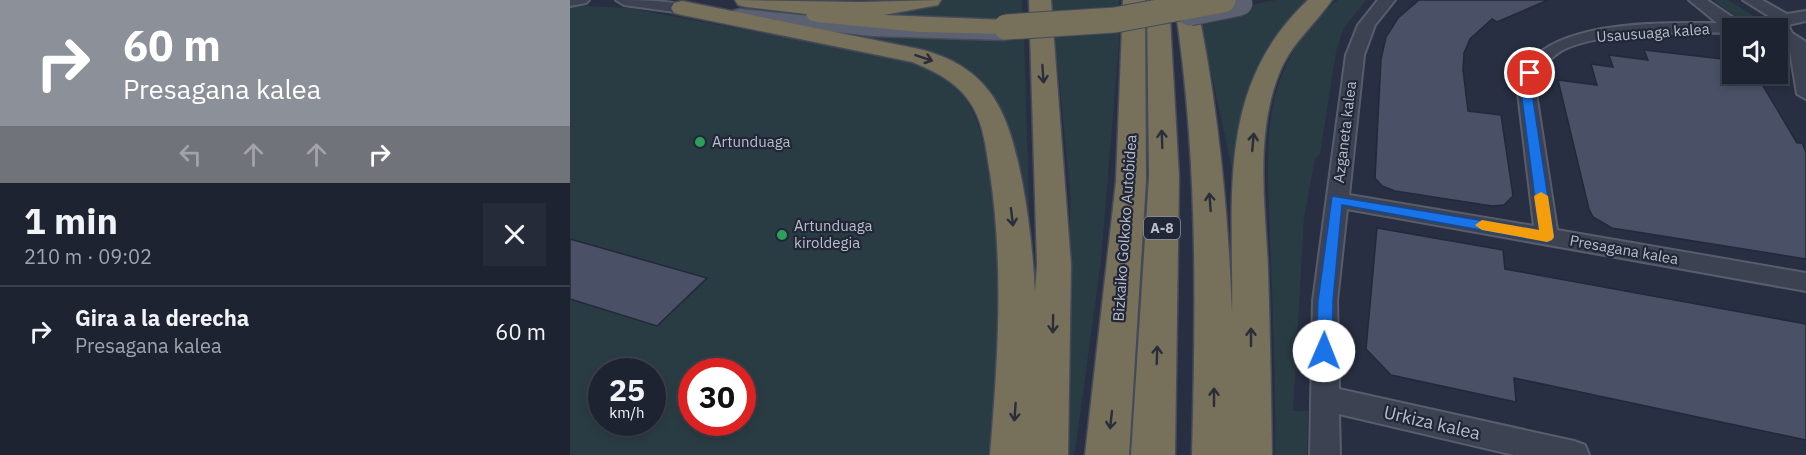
<!DOCTYPE html>
<html lang="es">
<meta charset="utf-8">
<style>
:root{--surface:#1e2332;--page:#262b3a;--text:#f1f3f6;--muted:#a1a4ac;--line:#3c404d}
body{margin:0;font-family:"IBM Plex Sans",sans-serif;background:var(--page);color:var(--text);height:100vh;display:flex;flex-direction:column;font-size:22px;white-space:nowrap}
*{box-sizing:border-box;margin:0}
p{font-size:20px;color:var(--muted)}
.icon{flex:none;width:33px;height:33px;fill:none;stroke:currentColor;stroke-width:2;stroke-linecap:round;stroke-linejoin:round}
.map{position:relative;flex:1;overflow:hidden}
.details{display:flex;flex-direction:column;background:var(--surface);width:570px}
.details>*{flex:none}
.top-card{background:#8c9099;color:#fff;overflow:hidden}
.tools{position:absolute;left:1152px;top:18px;display:grid;gap:12px}
.tools a{display:grid;place-items:center;width:66px;height:66px;border-radius:0px;background:var(--surface);box-shadow:0 3px 9px #0003,0 0 0 2px var(--line);font-size:30px}
.speed{position:absolute;left:18px;top:358px;display:flex;gap:12px;font-size:30px;font-weight:700;text-align:center}
.speed>*{display:grid;place-content:center;width:78px;height:78px;border-radius:50%;background:var(--surface);box-shadow:0 3px 9px #0003,0 0 0 2px var(--line);line-height:1}
.speed small{font-size:15px;font-weight:400}
.speed .limit{border:9px solid #d22;background:#fff;color:#111}
.pin{position:absolute;display:grid;place-items:center;width:51px;height:51px;color:#fff;margin:-26px;border:3px solid #fff;border-radius:50%;box-shadow:0 2px 6px #0007}
.me{position:absolute;width:66px;margin:-33px;rotate:1deg;stroke-linejoin:round;filter:drop-shadow(0 0 4px #0008)}
.turn{display:flex;align-items:center;gap:21px;height:126px;padding:0 24px;font-size:27px}
.turn .icon{width:78px;height:78px;stroke-width:2.5}
.turn b{display:block;font-size:42px;line-height:51px}
.lanes{display:flex;align-items:center;height:57px;padding:0 24px;background:#0003;justify-content:center;gap:30px;direction:ltr}
.lanes .off{opacity:.35}
.round{display:grid;place-items:center;flex:none;width:63px;height:63px;border-radius:0px;background:var(--page)}
.summary{display:flex;align-items:center;justify-content:space-between;height:102px;padding:0 24px}
h1{font-size:36px;font-weight:800;line-height:45px}
ul{padding:0;list-style:none}
li{display:flex;align-items:center;gap:18px;height:90px;padding:0 24px;border-top:2px solid var(--line)}
li div{flex:1}
li b{display:block;font-size:22px}
li em{font-style:normal}
main{display:flex;flex:1;min-height:0}
.map>svg:first-child{display:block}
.green{fill:#2a3c43;fill-rule:evenodd}
.building{fill:#4a5166;stroke:#232939;stroke-width:1.5}
.lines{fill:none;stroke-linecap:round;stroke-linejoin:round}
.minor-casing{stroke:#585d6c;stroke-width:4}
.primary-casing{stroke:#464b5b;stroke-width:3}
.motorway-casing{stroke:#444a59;stroke-width:3}
.minor{fill:#3c4252;fill-rule:evenodd}
.primary{fill:#5b6171;fill-rule:evenodd}
.motorway{fill:#77705a;fill-rule:evenodd}
.primary-bridge-casing{stroke:#464b5b;stroke-width:27;stroke-linecap:butt}
.motorway-bridge-casing{stroke:#444a59;stroke-width:27;stroke-linecap:butt}
.primary-bridge{stroke:#5b6171;stroke-width:25}
.motorway-bridge{stroke:#77705a;stroke-width:25}
.oneway{stroke:#2a2e3a}
.route{fill:#1a73e8;stroke:#114b97;stroke-width:1.5}
.slow{fill:#f59e0b}
.leisure-dot{fill:#2e9e5b;stroke:#212737;stroke-width:2}
.labels{text-anchor:middle;stroke-width:4.5;stroke-linejoin:round;paint-order:stroke}
.shield{fill:#212737;stroke:#8c919f;stroke-width:1.5}
.shield-label{font-size:14px;font-weight:bold;fill:#babecc}
.street-label{font-size:15px;fill:#babecc;stroke:#212737}
.poi-label{font-size:15px;fill:#babecc;stroke:#212737;text-anchor:start}
.near-street-label{font-size:18px;fill:#babecc;stroke:#212737}
</style>
<main>
<section class="details">
<div class="top-card">
<div class="turn"><svg class="icon" aria-label="right" viewBox="0 0 24 24"><path d="M7 20v-9h11M14 6l5 5-5 5"/></svg><div><b>60 m</b>Presagana kalea</div></div>
<div class="lanes"><svg class="icon off" aria-label="left" viewBox="0 0 24 24"><path d="M17 20v-9H6M10 6l-5 5 5 5"/></svg><svg class="icon off" aria-label="ahead" viewBox="0 0 24 24"><path d="M12 20V5M6 11l6-6 6 6"/></svg><svg class="icon off" aria-label="ahead" viewBox="0 0 24 24"><path d="M12 20V5M6 11l6-6 6 6"/></svg><svg class="icon" aria-label="right" viewBox="0 0 24 24"><path d="M7 20v-9h11M14 6l5 5-5 5"/></svg></div>
</div>
<div class="summary"><div><h1>1 min</h1><p>210 m · 09:02</p></div><a class="round"><svg class="icon" aria-label="close" viewBox="0 0 24 24"><path d="M6 6l12 12M18 6L6 18"/></svg></a></div>
<ul>
<li><svg class="icon" aria-label="right" viewBox="0 0 24 24"><path d="M7 20v-9h11M14 6l5 5-5 5"/></svg><div><b>Gira a la derecha</b><p>Presagana kalea</p></div><em>60 m</em></li>
</ul>
</section>
<div class="map">
<svg width="1236" height="455" viewBox="0 0 1236 455">
<rect width="100%" height="100%" fill="#282f42"/>
<g class="green">
<polygon points="371,0 452,0 452,19 413,20 298,16"/>
<polygon points="482,0 549,0 548,13 483,18"/>
<path d="M706,0h35c-67,63 -67,106 -74,192l-38,-176z"/>
<path d="M768,0h28l-23,29 -7,23 -16,102 -5,5 -11,58 -11,194h15l-1,44h-32c1,-72 -2,-143 -5,-215 -1,-48 -7,-104 7,-151 10,-33 33,-69 61,-89z"/>
<polygon points="1144,0 1158,0 1190,20 1169,19"/>
<path d="M11,6l47,2 263,49c28,8 55,18 74,42 45,60 32,279 28,356h-423v-448zM32,372h50v51h-50zM122,372h50v51h-50z"/>
<polygon points="550,30 531,260 507,437 504,455 486,455 501,200 485,36"/>
<polygon points="286,33 354,39 454,38 462,304 436,134 425,101 397,73 278,34"/>
</g>
<g class="building">
<polygon points="849,0 978,0 927,22 922,19 900,39 894,53 893,70 898,111 931,115 943,196 934,205 922,206 825,191 812,186 805,178 811,59 816,37 828,18"/>
<polygon points="1074,50 1162,60 1162,74 1186,74 1227,143 1232,143 1236,152 1236,259 1042,228 1023,217 1019,209 988,80 1027,85 1021,64 1043,67 1039,55 1078,60"/>
<polygon points="807,228 933,250 935,269 1236,324 1236,440 944,378 946,402 821,375 796,349"/>
<polygon points="0,239 137,278 87,326 0,299"/>
</g>
<g class="lines">
<defs>
<g id="minor">
<polygon points="0,0 19,0 16,3 0,6"/>
<path d="M46,0c17,0 63,0 74,8l-8,5 -58,-8z"/>
<path d="M808,0h17l-20,25 -11,30 -15,140 185,31 -16,-133c4,-76 145,-70 199,-70l-28,-23h18l37,25 2,3h-14v5c-41,-1 -136,-2 -171,18 -16,10 -24,23 -25,42l21,137 249,43v18l-459,-82 -10,92 2,88 235,52 11,4 4,10h-75l-175,-41 1,41h-30l3,-154 33,-246 12,-30z"/>
<polygon points="1173,0 1192,0 1217,14 1236,11 1236,21 1218,25 1222,33 1236,42 1236,99 1227,94 1219,45 1208,37 1208,28 1203,28 1201,24 1205,20"/>
</g>
<polygon id="primary" points="170,9 302,22 434,26 442,28 446,33 442,38 434,40 302,36 162,21 158,16 162,11"/>
<g id="motorway">
<polygon points="165,0 291,2 371,0 368,5 314,15 436,20 444,22 448,27 444,32 436,34 349,32 247,22 239,20 236,14 176,7 168,5"/>
<path d="M459,0h22l20,265 -3,190h-78c8,-94 14,-188 0,-282 -4,-23 -6,-49 -19,-69 -13,-21 -36,-33 -59,-42l-230,-47 -8,-2 -3,-5 3,-5 8,-2 237,48c73,18 90,65 103,132 7,37 11,73 13,111l2,-27z"/>
<polygon points="553,0 575,0 576,181 559,455 515,455 546,181"/>
<polygon points="577,0 599,0 609,177 605,455 561,455 579,177"/>
<path d="M604,0h22c22,104 32,208 36,313 2,-115 -17,-226 76,-313h24c-18,26 -41,43 -53,74 -24,61 -14,130 -11,194 2,62 3,125 4,187h-80c4,-153 6,-304 -18,-455z"/>
</g>
</defs>
<use href="#minor" class="minor-casing"/>
<use href="#primary" class="primary-casing"/>
<use href="#motorway" class="motorway-casing"/>
<use href="#minor" class="minor"/>
<use href="#primary" class="primary"/>
<use href="#motorway" class="motorway"/>
<defs>
<polyline id="primary-bridge" points="620,13 670,3"/>
<polyline id="motorway-bridge" points="436,27 545,20 653,0"/>
</defs>
<use href="#primary-bridge" class="primary-bridge-casing"/>
<use href="#motorway-bridge" class="motorway-bridge-casing"/>
<use href="#primary-bridge" class="primary-bridge"/>
<use href="#motorway-bridge" class="motorway-bridge"/>
</g>
<defs><path id="oneway-shaft" d="M-6 0H5M1.5-3L5.5 0L1.5 3" fill="none" stroke-width="1.6" stroke-linecap="round" stroke-linejoin="round" transform="scale(1.5)"/></defs>
<g class="oneway">
<use href="#oneway-shaft" transform="translate(354 58) rotate(19)"/>
<use href="#oneway-shaft" transform="translate(473 74) rotate(86)"/>
<use href="#oneway-shaft" transform="translate(592 139) rotate(-92)"/>
<use href="#oneway-shaft" transform="translate(683 142) rotate(-85)"/>
<use href="#oneway-shaft" transform="translate(640 202) rotate(-94)"/>
<use href="#oneway-shaft" transform="translate(442 217) rotate(83)"/>
<use href="#oneway-shaft" transform="translate(483 324) rotate(91)"/>
<use href="#oneway-shaft" transform="translate(681 337) rotate(-90)"/>
<use href="#oneway-shaft" transform="translate(587 355) rotate(-88)"/>
<use href="#oneway-shaft" transform="translate(644 397) rotate(-90)"/>
<use href="#oneway-shaft" transform="translate(445 412) rotate(94)"/>
<use href="#oneway-shaft" transform="translate(541 420) rotate(96)"/>
</g>
<polygon class="route" points="957,70 966,73 962,82 963,99 984,237 982,240 977,242 772,205 763,301 762,351 760,356 749,356 746,351 748,301 762,196 969,230 952,99 951,82"/>
<polygon class="slow" points="971,192 978,196 984,237 982,240 977,242 912,230 905,225 912,220 969,230 964,196"/>
<g class="leisure-dot">
<circle cx="130" cy="142" r="6"/>
<circle cx="212" cy="235" r="6"/>
</g>
<g class="labels">
<rect class="shield" x="574" y="217" width="36" height="22" rx="4.5"/>
<g class="shield-label">
<text x="592" y="233">A-8</text>
</g>
<g class="street-label">
<text transform="translate(1083 33) rotate(-4)" y="5">Usausuaga kalea</text>
<text transform="translate(775 132) rotate(-83)" y="5">Azganeta kalea</text>
<text transform="translate(555 228) rotate(-86)" y="5">Bizkaiko Golkoko Autobidea</text>
<text transform="translate(1054 250) rotate(10)" y="5">Presagana kalea</text>
</g>
<g class="poi-label">
<text x="142" y="147">Artunduaga</text>
<text x="224" y="231">Artunduaga<tspan x="224" dy="17">kiroldegia</tspan></text>
</g>
<g class="near-street-label">
<text transform="translate(862 423) rotate(13)" y="6">Urkiza kalea</text>
</g>
</g>
</svg>
<div class="tools">
<a><svg class="icon" aria-label="sound" viewBox="0 0 24 24"><path d="M4 9h4l5-4v14l-5-4H4zM17 9q2 3 0 6"/></svg></a>
</div>
<div class="speed"><div>25<small>km/h</small></div><div class="limit">30</div></div>
<div class="pin" style="left:960px;top:73px;background:#d93025"><svg class="icon" aria-label="arrive" viewBox="0 0 24 24"><path d="M6 21V4h12l-3 4 3 4H6"/></svg></div>
<svg class="me" style="left:754px;top:351px" viewBox="-20 -20 40 40"><circle r="19" fill="#fff"/><path d="M0-13L10 11 0 6-10 11z" fill="#1a73e8"/></svg>
</div>
</main>
